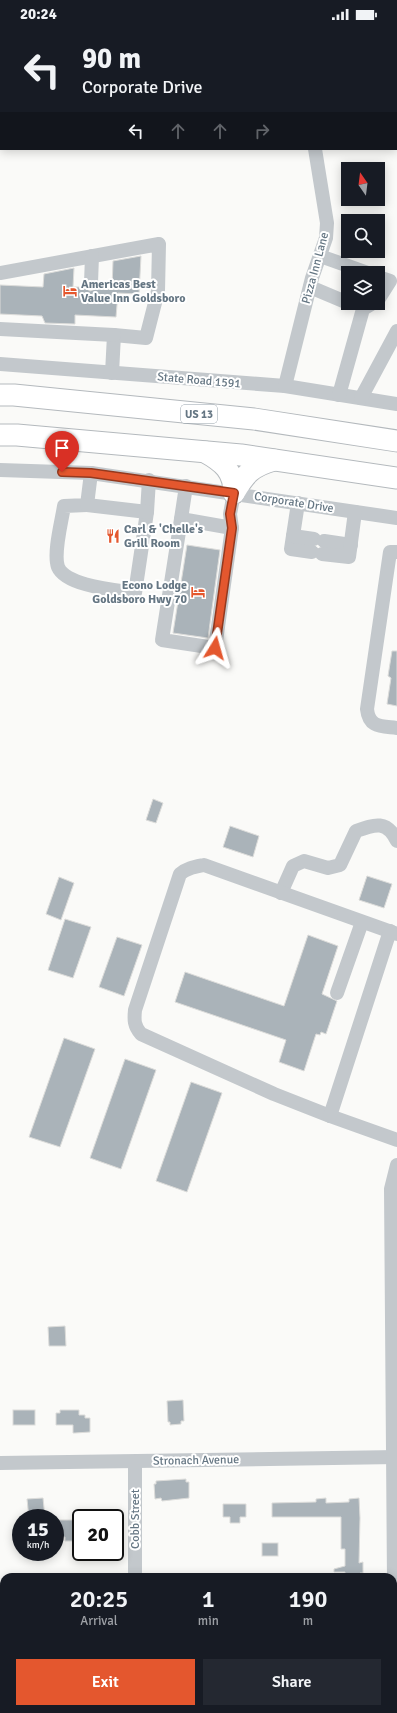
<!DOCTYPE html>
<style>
:root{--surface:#171b24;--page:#242831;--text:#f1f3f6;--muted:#9ea1a6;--accent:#e4572e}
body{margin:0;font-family:Signika,sans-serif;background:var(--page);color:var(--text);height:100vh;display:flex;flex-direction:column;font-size:15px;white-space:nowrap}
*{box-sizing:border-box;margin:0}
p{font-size:13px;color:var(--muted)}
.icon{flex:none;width:22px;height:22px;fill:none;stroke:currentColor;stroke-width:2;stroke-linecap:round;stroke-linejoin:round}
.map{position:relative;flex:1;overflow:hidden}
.sheet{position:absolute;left:0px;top:1545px;width:397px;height:140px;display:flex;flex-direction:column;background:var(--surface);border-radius:12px 12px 0 0;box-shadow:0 2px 10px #0003}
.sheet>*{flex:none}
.guide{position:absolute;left:0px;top:0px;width:397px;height:122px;box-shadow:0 2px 10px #0003;background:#171b24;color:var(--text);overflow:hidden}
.needle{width:26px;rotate:346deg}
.fabs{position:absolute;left:341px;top:134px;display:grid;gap:8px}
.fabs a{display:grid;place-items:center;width:44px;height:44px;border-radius:0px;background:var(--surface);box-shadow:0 2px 10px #0003;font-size:20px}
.speed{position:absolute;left:12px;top:1481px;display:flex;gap:8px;font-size:20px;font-weight:700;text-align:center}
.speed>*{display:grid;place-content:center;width:52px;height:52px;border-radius:50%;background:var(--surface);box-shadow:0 2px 10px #0003;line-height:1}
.speed small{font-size:10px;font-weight:400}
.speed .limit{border:2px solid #111;border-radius:6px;background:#fff;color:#111}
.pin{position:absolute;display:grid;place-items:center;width:34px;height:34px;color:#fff;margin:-41px -17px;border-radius:50% 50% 50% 0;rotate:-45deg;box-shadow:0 0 4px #0007}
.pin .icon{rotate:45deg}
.me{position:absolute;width:44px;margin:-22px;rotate:8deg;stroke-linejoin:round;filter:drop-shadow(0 0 3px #0008)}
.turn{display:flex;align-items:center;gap:14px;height:84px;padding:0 16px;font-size:18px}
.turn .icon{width:52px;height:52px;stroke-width:2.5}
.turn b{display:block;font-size:28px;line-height:34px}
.lanes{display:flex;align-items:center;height:38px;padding:0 16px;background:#0003;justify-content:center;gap:20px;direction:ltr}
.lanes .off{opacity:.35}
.eta{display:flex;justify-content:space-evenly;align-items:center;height:68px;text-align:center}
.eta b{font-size:24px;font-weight:600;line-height:28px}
.primary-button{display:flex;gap:8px;margin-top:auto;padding:8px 16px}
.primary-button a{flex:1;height:46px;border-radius:0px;background:var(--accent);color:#fff;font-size:16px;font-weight:600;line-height:46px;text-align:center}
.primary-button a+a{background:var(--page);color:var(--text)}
.status{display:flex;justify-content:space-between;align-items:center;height:28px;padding:0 20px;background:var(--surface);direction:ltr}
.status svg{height:11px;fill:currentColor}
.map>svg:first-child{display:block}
.building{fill:#aab3b9;stroke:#dcdcda}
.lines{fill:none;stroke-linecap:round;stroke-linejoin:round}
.highway-casing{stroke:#b4b9bd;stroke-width:23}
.minor{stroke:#c3c8cc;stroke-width:14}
.highway{stroke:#fff;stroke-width:21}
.route-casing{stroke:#94391e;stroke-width:10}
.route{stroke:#e4572e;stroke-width:7}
.labels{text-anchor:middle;stroke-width:4;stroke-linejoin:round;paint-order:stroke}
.shield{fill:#fff;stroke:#939fa8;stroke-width:1}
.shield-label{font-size:11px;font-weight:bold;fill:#657683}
.street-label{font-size:12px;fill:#657683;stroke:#fff}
.poi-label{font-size:12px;font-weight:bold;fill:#657683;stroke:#fff;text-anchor:start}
</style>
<div class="status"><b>20:24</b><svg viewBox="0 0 49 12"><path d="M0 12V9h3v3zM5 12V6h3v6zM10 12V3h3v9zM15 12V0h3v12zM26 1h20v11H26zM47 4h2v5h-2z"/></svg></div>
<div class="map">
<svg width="397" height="1685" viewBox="0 0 397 1685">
<rect width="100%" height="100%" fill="#fafaf8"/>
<g class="building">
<polygon points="141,228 139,266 118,265 116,289 75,287 75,296 45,295 42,288 0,286 0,257 43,259 44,246 74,240 73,259 84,259 90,263 98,260 112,261 113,233"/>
<polygon points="187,517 220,522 208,610 173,605"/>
<polygon points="392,623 397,623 397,678 387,676 391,650 388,648"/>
<polygon points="153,771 163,775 156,795 146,792"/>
<polygon points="230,798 259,808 253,829 223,819"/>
<polygon points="367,848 392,856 384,880 359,872"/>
<polygon points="59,849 74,855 61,892 46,886"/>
<polygon points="65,891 91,899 73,950 48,942"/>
<polygon points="308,907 338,918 322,966 337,973 326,1006 321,1004 320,1007 316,1006 304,1043 279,1034 286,1012 175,974 185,944 284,978"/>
<polygon points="117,909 142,917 124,968 99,959"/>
<polygon points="64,1010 95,1021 60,1119 29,1109"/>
<polygon points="125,1031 156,1042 121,1141 90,1130"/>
<polygon points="191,1054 222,1065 187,1164 156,1153"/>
<polygon points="65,1298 66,1318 49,1318 48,1299"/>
<polygon points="183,1372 184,1393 181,1393 181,1396 170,1397 170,1394 168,1394 167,1373"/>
<rect x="13" y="1382" width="22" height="15"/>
<polygon points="60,1382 79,1382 79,1387 85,1387 85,1390 90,1390 90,1404 75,1405 73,1405 73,1397 56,1397 56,1385 60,1385"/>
<polygon points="186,1451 186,1454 189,1454 189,1470 162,1473 161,1470 155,1471 154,1456 156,1456 156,1453"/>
<polygon points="43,1470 45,1490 29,1490 27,1471"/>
<polygon points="326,1470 326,1475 349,1474 349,1471 359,1470 360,1490 359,1535 363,1534 363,1545 360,1545 360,1549 345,1549 345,1544 334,1544 334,1541 345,1538 345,1521 341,1521 341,1489 272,1489 272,1475 316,1474 316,1471"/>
<polygon points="223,1476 246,1476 246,1489 240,1489 240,1495 230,1495 230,1489 223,1489"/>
<polygon points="57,1492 81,1492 81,1513 65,1513 65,1509 58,1509"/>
<rect x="262" y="1515" width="16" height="13"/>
</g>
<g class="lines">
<defs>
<g id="highway">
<polyline points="0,367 14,367 254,391 397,413"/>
<polyline points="0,407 17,407 241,427 397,450"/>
<path d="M205,424c18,10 29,19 29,41"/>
<path d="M234,465c11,-19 18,-27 40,-33"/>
</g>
</defs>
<use href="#highway" class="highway-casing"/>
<g class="minor">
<polyline points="316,1 317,0"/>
<polyline points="320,228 368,245"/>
<polyline points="0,245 159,216 158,263 146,310 114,307 112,345"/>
<polyline points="378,249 390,253 378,272"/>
<polyline points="91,255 92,228"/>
<polyline points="310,259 348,275"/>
<polyline points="0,301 114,307"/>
<polyline points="0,336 285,358 397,376"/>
<polyline points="285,358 312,250 326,210 327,195 315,121"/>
<polyline points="339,367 363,281 373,275"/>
<polyline points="361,370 397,303"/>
<polyline points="0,442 91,445 397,490"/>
<path d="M91,445l-4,32 -23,1c-2,14 -11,47 -6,61 8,19 58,23 77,26l12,-81 2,-32"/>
<polyline points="186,458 181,491 232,500 230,486 234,465"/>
<polyline points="298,475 291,521 312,524"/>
<polyline points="87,477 147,484"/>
<polyline points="181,491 162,612 215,620 232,500"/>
<polyline points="293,508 314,511"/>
<polyline points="324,513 351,517"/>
<path d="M397,524h-7l-23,157c2,19 14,17 30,19"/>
<polyline points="322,526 349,529 355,484"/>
<path d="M281,865l12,-27 11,-5 24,7 12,-3 16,-34c19,-7 31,-11 41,10"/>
<path d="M397,906l-193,-69c-10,2 -17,3 -24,9l-45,136c-1,10 -1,16 6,24l133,60 56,22 67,24"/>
<polyline points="337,965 362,894"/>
<polyline points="330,1088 390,903"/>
<polyline points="0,1435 397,1429"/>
<polyline points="135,1549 135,1434"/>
<polyline points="0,1633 4,1633"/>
<polyline points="136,1681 136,1685"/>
<polyline points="395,1685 391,1161 397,1137"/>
</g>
<use href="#highway" class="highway"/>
</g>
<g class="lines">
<defs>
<polyline id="route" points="62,444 91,445 234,465 230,486 232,500 215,620"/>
</defs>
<use href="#route" class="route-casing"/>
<use href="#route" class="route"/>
</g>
<defs>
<symbol id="hotel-bare" viewBox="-9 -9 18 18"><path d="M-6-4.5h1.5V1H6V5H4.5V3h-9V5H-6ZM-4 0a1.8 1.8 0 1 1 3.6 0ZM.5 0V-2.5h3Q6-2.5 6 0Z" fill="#e4572e" stroke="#fff" stroke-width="2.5" paint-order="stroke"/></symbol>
<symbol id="restaurant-bare" viewBox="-9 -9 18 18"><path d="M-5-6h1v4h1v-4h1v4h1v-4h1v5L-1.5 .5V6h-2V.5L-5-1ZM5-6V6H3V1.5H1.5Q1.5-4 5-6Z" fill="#e4572e" stroke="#fff" stroke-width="2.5" paint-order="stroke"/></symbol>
</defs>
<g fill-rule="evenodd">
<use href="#hotel-bare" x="60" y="253" width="20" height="20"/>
<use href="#restaurant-bare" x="103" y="498" width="20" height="20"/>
<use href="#hotel-bare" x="188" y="554" width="20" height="20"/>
</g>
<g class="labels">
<rect class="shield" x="181" y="377" width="36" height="18" rx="3"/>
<g class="shield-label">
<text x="199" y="390">US 13</text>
</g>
<g class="street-label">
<text transform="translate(315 240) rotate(-75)" y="4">Pizza Inn Lane</text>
<text transform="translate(199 352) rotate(5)" y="4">State Road 1591</text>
<text transform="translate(294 474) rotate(9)" y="4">Corporate Drive</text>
<text transform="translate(196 1432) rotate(-1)" y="4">Stronach Avenue</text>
<text transform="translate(135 1491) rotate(-90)" y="4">Cobb Street</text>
</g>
<g class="poi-label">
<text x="81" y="260">Americas Best<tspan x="81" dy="14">Value Inn Goldsboro</tspan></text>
<text x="124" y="505">Carl &amp; 'Chelle's<tspan x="124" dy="14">Grill Room</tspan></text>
<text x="187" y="561" text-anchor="end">Econo Lodge<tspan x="187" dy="14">Goldsboro Hwy 70</tspan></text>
</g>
</g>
</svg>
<div class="fabs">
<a><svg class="needle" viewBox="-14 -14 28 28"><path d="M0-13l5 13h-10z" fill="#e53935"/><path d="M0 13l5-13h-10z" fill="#9ea1a6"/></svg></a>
<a><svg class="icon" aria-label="search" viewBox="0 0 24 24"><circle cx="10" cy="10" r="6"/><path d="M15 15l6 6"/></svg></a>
<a><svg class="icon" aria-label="layers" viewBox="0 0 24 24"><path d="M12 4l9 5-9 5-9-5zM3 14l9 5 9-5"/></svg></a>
</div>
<div class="speed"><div>15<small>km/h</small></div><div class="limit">20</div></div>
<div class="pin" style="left:62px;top:444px;background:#d93025"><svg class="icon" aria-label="arrive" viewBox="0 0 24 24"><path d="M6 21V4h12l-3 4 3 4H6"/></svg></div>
<svg class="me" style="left:215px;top:620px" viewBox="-20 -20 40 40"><path d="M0-17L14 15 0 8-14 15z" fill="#e4572e" stroke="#fff" stroke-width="4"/></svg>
<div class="guide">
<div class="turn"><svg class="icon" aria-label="left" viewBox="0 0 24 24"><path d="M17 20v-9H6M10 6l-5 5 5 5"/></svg><div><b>90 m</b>Corporate Drive</div></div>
<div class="lanes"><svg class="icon" aria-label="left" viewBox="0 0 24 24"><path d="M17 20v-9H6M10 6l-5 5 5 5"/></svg><svg class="icon off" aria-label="ahead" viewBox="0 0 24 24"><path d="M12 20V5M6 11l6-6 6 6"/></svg><svg class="icon off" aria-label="ahead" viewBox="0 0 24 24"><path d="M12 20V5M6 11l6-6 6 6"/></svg><svg class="icon off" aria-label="right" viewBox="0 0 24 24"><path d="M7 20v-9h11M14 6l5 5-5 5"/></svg></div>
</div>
<section class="sheet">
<div class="eta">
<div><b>20:25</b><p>Arrival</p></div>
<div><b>1</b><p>min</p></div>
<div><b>190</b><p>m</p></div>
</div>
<div class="primary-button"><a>Exit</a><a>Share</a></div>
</section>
</div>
